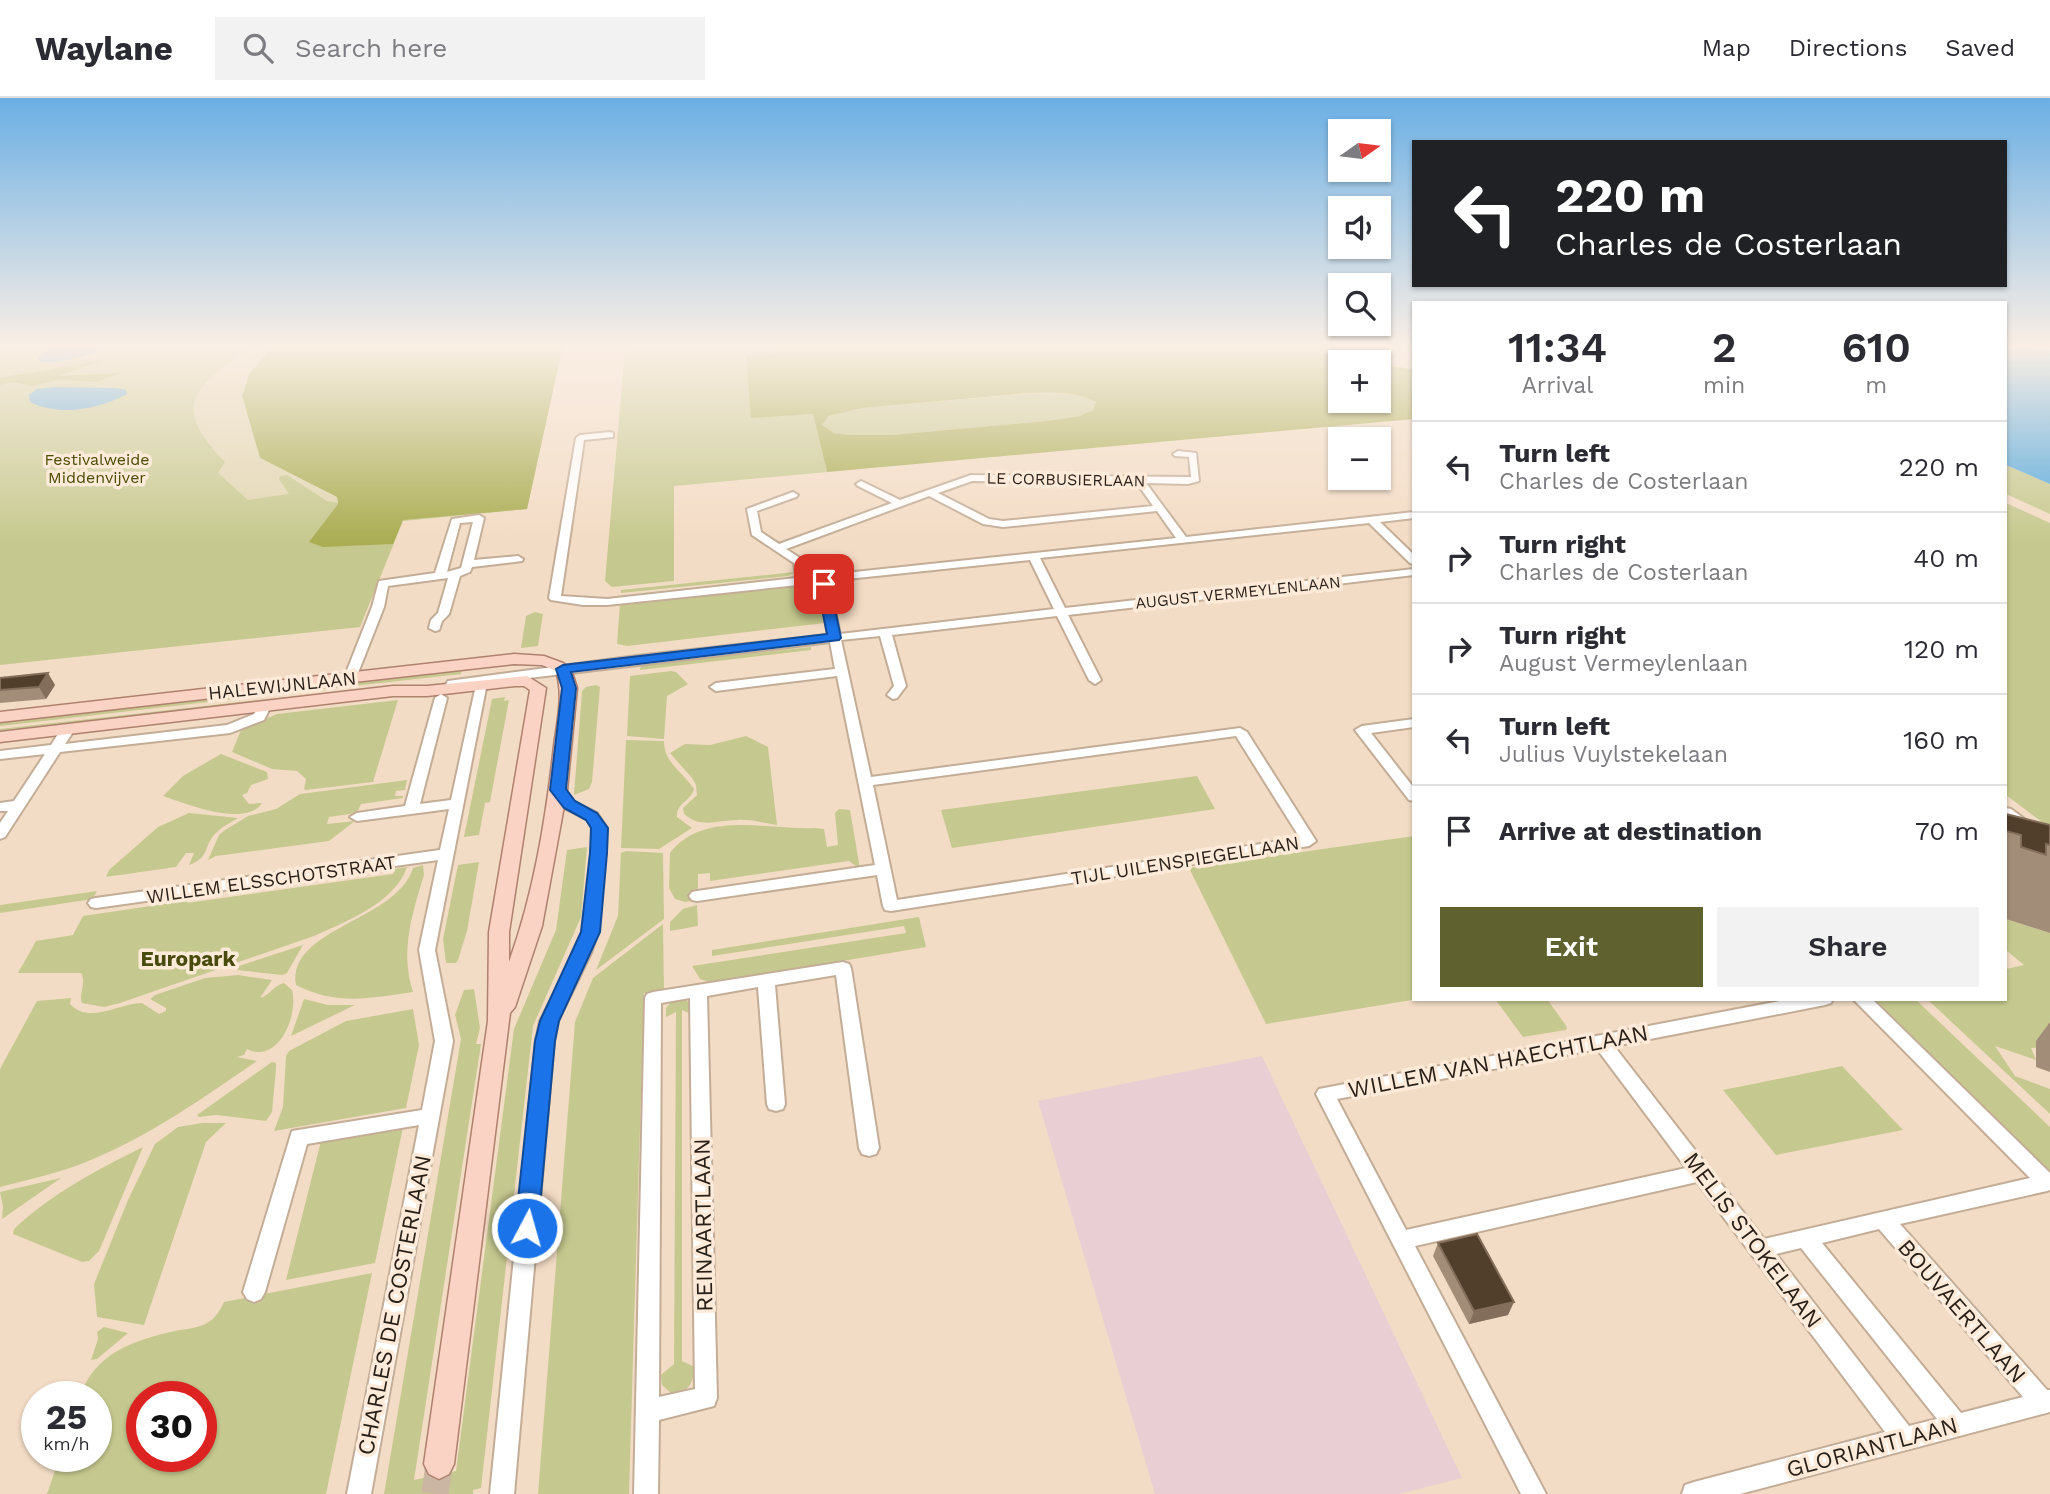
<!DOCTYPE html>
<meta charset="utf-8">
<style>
:root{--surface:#fff;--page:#f2f2f3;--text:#2b2b33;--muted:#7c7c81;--line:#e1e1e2;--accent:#5f622f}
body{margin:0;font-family:"Work Sans",sans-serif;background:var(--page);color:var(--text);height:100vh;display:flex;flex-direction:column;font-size:26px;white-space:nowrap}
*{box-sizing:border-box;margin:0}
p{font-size:23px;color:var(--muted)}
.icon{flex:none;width:38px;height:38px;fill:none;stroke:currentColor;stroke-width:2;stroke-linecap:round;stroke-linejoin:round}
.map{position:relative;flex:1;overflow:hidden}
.drawer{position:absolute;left:1412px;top:203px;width:595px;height:700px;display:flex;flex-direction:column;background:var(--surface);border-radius:0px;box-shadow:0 2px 5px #0004}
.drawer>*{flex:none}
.banner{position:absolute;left:1412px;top:42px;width:595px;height:147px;border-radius:0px;box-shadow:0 2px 5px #0004;background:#202124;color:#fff;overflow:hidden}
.needle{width:46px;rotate:76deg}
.fabs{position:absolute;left:1328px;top:21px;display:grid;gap:14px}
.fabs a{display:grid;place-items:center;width:63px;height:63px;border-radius:0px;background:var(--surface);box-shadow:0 2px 5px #0004;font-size:35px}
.speed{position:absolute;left:21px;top:1283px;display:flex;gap:14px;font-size:35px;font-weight:700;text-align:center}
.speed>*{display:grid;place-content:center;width:91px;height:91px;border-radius:50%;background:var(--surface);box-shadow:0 2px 5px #0004;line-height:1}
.speed small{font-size:18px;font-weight:400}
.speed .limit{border:10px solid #d22;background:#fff;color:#111}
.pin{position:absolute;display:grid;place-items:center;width:60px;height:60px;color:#fff;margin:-30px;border-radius:14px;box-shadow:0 4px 10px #0006}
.me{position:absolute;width:77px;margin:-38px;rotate:6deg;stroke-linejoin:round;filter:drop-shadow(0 0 5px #0008)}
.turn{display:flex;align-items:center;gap:24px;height:147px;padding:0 28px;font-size:32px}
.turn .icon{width:91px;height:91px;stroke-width:2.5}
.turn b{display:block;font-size:49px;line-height:60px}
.eta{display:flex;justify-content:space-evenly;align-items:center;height:119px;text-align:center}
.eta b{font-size:42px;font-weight:600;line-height:49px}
.action{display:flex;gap:14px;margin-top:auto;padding:14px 28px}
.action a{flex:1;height:80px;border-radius:0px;background:var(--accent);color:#fff;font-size:28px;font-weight:600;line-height:80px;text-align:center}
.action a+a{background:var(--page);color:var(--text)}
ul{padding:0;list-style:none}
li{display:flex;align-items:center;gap:21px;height:91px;padding:0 28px;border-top:2px solid var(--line)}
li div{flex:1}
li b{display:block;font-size:26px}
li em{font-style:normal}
header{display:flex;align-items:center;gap:42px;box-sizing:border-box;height:98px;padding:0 35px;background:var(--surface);border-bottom:2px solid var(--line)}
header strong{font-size:33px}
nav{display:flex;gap:38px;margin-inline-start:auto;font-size:24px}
.search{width:490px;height:63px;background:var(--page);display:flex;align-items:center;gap:18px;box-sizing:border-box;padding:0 24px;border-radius:0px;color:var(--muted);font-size:26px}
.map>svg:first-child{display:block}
.education{fill:#e9cfd4}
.green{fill:#c6c98f;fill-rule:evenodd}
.forest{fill:#aaad52;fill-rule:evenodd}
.sand{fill:#e1d7b2}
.water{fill:#50a7dd}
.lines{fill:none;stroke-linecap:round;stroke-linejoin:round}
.ferry{stroke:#072f45;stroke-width:2;stroke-dasharray:5 4.5;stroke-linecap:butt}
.major-tunnel{stroke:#cab6a2;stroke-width:27;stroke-dasharray:27 13;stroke-linecap:butt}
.minor-casing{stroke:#c3ad97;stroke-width:4}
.major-casing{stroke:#af816f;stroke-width:3}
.minor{fill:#fff;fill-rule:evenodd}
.major{fill:#fbd3c5;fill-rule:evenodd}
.wall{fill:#a28e78}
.shaded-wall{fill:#826e5a}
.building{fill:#513f2c;stroke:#826e5a;stroke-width:2}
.route{fill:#1a73e8;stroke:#114b97;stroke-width:2}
.labels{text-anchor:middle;stroke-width:7;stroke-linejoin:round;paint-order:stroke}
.far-park-label{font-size:16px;fill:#4b4d03;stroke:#fdead8}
.far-street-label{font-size:16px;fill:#281f17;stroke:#fdead8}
.street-label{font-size:19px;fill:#281f17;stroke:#fdead8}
.neighbourhood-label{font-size:21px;font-weight:bold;fill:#494b0e;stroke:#fdead8}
.near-street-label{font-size:23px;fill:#281f17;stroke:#fdead8}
</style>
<header>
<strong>Waylane</strong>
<div class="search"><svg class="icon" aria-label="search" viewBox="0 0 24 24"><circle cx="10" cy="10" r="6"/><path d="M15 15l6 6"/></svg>Search here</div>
<nav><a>Map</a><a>Directions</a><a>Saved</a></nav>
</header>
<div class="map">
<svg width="2050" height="1396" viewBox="0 0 2050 1396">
<rect width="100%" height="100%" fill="#f3dcc5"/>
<polygon class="education" points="1262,958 1462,1380 1399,1396 1155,1396 1038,1003"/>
<g class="green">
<polygon points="0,247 563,247 527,411 403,423 360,529 0,567"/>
<polygon points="668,247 776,247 778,256 768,318 813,316 827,374 674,388 674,483 612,489 605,483 625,252"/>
<polygon points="1046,294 1082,297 1096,304 1093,312 1080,318 1046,323 891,337 852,337 834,335 822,327 829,318 862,310"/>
<polygon points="2006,367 2050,386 2050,416 2006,396"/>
<polygon points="2006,405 2050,425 2050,730 2006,697"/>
<polygon points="795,474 788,478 621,495 621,492"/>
<polygon points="816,484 825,525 627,548 617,546 620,505"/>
<polygon points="535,514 543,516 538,548 521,550 526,518"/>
<polygon points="811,549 811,552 640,572 641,567"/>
<polygon points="462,571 461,576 308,593 316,587"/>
<polygon points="671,573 676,574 688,586 667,598 664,641 627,638 630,578"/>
<polygon points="596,587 600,589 592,684 589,691 574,697 582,593 586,589"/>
<polygon points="287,590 287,595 0,628 0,623"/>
<polygon points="286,599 284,602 0,636 0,631"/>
<polygon points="505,599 504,603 509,602 490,704 485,705 479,737 464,739 492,601"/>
<polygon points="398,602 373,684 306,692 304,691 306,681 297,673 272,671 232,654 241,632 277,616"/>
<path d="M746,638l22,11 9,78c-13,-2 -27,-6 -40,-5 -19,0 -36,9 -53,-6l-1,-6 14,-13 -1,-10 -4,-7 -22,-25 15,-9 25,1z"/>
<path d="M626,642l38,1c0,22 18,30 30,48 -3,12 -18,14 -17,28l15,11 -33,21 -38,-1z"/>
<path d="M221,656l46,18 1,7 -17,6 -4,8 -5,2 7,9 13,-1c-16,25 -76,1 -99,-7l20,-20z"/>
<polygon points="1197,678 1215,711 952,750 941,712"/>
<polygon points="407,682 405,692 396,693 395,698 403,698 403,700 361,706 357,715 329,719 327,726 355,723 329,743 216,758 208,762 219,737 225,732 248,718 276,711 300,696"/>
<path d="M839,711l11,1 10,59 -11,-8 -139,20v-8l-12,1v26l-13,2 -10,-3 -6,-11 1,-35c34,-44 101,-22 147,-25l7,1 3,18 11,-2 -3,-32z"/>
<path d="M189,715l49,5c-8,5 -18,10 -24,17 -11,14 -5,23 -25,30l5,-12h-8l-10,14 -70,10 3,-7 49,-43z"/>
<polygon points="1414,738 1414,901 1418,901 1266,926 1189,770"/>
<polygon points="587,749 581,819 533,928 481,1390 473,1392 473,1396 384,1396 461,941 455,917 464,892 474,891 480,930 476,946 481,946 414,1382 456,1373 514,931 556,832 567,752"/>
<polygon points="626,753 663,755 664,821 596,872 618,818 621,755"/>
<polygon points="479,764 467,833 458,862 456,865 446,865 443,841 458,767"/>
<path d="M423,767l1,10c-12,39 -24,76 -11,117 -43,6 -76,14 -117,-7 -9,-57 101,-64 117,-117z"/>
<path d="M407,769c-12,36 -62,55 -93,69l-194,67 -16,4 -22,-4c-4,-9 5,-20 -1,-30h-63l18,-32 37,-6 10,-19 88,-13 6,-6 14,-3 -4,9 206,-29 2,-5z"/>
<polygon points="97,793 93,801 0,815 0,807"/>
<polygon points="697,807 698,828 670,833 670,824 683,811"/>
<polygon points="919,819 926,849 712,885 700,881 692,868 906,835 904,828 712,858 712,852"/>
<polygon points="2006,821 2050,835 2050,949 2031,950 2036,962 1995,948 2015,978 2050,991 2050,1016 1927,901 2006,901 2006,871 2024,867 2006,852"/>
<polygon points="663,826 664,892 644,895 629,1396 538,1396 575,924 593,880"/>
<polygon points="303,847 287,875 282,877 237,872 239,868"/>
<path d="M238,877l34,5 -12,18c9,-2 14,-13 24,-15l8,7c7,25 -14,75 -45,59l-3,6 -7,2 20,4c-60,41 -120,84 -190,108 -22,7 -45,12 -67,18v-118l37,-68 34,-3 -1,6c19,21 49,-1 72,-1l17,11 7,-3v-3l-16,-9 5,-4 50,-17z"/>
<polygon points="304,901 328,907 355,907 291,938"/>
<path d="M685,901l5,5 1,10 -9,-4v351l13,6c-2,16 -6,26 -23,27l-10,-9 -1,-10 13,-11 2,-352 -10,5v-9l7,-8z"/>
<polygon points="1495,901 1547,901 1567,929 1566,932 1523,939"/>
<polygon points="1871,901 1915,901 2050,1029 2050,1075"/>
<polygon points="413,911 419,947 406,1010 274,1033 283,1009 286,958 289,953 346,923"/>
<polygon points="272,964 276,965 276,971 272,1014 266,1023 217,1017 199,1019 197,1017"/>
<polygon points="1842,968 1903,1032 1776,1057 1723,992"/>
<polygon points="202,1025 226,1025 206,1044 144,1227 97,1219 94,1186 128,1102 155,1046 178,1029"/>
<polygon points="403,1029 375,1165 286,1182 321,1043"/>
<path d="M143,1049l-44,104 -10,10 -7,1 -69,-28 1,-5c37,-35 84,-60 129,-82z"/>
<polygon points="61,1080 2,1121 3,1109 0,1094"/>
<path d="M372,1175l-46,221h-279l13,-38h36v-60h-16c15,-43 54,-56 95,-65 10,-2 24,-3 32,-8 9,-5 13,-13 17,-21zM142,1298h59v60h-59z"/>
<polygon points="104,1229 128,1235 97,1261 91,1262 98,1241 97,1234"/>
</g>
<g class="forest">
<polygon points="274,247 563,247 527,411 403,422 393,446 323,449 309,444 338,406 337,399 260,360 242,298 249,276"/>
<path d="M776,247h546l24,10 30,7h-36v39h39v-38l35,7v49l-587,53 -14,-58 -62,4 -5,-62 32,-2zM1028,295c24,-1 47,-2 68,9l-3,8 -13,6 -34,5 -155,14h-39l-18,-2 -12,-8 7,-9 33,-8z"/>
<polygon points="107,261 58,278 120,275 97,284 58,282 33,288 12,284 0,287 0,280"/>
</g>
<path class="sand" d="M253,247h21l-25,29 -7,22 18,62 77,39 1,6 -11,-2 -40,-26 -7,1 -1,3 10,15 -41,6 -30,-27 7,-11c-60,-61 -25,-77 28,-117z"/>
<g class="water">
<path d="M52,247h68c-19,5 -64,23 -82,15l2,-5z"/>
<polygon points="2006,247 2050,247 2050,386 2006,367"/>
<path d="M54,289l63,1 9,2 1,4c-29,15 -66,23 -97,8l-1,-7 8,-6z"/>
</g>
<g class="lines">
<polyline class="ferry" points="2046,247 2050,249"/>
<polyline class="major-tunnel" points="435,1396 439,1366"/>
<defs>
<g id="minor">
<path d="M610,334l3,1v4l-29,3 -23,156 46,3 189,-21 -2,-15 -42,-28 -5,-26 46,-17 5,3 -2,2 -39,14 4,21 18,12 113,-41 -34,-17 -2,-2 5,-3 39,19 71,-25 220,2 -2,-20 -14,-1 -2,-2 5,-3 18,2 3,28 -11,3 -42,-1 40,54 228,-25v6l-34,4 34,33v9l-4,-1 -41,-40 -329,35 25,50 349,-39v6l-346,40 33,65 -6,4 -6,-4 -32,-64 -165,19 14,51 -9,12 -4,1 -6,-4 7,-9 -14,-50 -39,4 30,137 369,-49 7,4 69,109 -7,5 -418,65 -6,-1 -2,-4 -6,-31 -180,26 -5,-1 -3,-4 3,-4 5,-1 178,-26 -38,-189 -121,15 -6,-4 6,-4 119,-14 -5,-27 -343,41 -52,267 18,91 -82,453h-24l72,-369 -112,19 -42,148 -4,7 -7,3 -7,-3 -4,-7 49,-161 130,-21 13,-69 -16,-91 19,-90 -342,48 -5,-1 -3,-4 3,-4 5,-1 344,-48 9,-41 -92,12 -7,-4 7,-4 48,-7 30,-108 6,-4 6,4 -27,106 31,-4 25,-115 -24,3 -6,-4 2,-3 189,-25 191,-21 -10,-52 -211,22h-24l-32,-5 -2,-2 27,-160 4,-3zM972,383l165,2 16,23 -150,15 -14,-2 -51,-26zM929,398l54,28 20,3 154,-16 19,27 -350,37 -4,-1 -15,3 -4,-17 -17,-11zM1030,462l24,49 -214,25 -12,-53zM1236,638l64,102 -403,62 -24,-115z"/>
<path d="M479,417l5,3 -10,42 44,-4 5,3 -1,2 -50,6 -2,5 -10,4 -11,38 -7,7 -3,9 -4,1 -6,-3 2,-8 7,-7 10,-35 -60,8 -4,21 -28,71 -6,4 -4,-1 -2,-3 28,-71 7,-26 56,-8 17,-54zM473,424l-12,46 -14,4 13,-49z"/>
<polygon points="265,604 271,608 264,622 230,635 60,654 5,739 0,741 0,725 8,713 0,713 0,705 14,703 45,656 0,661 0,653 51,647 63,628 68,627 75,631 65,646 227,627 254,616 261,605"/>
<polygon points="1414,621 1414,629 1371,635 1414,690 1414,703 1409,702 1355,632 1362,628"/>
<polygon points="558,688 563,689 574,704 597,715 607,730 598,834 591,855 558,923 554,943 514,1396 490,1396 536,943 540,923 575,855 582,834 592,755 593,730 587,721 564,710 551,692"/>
<polygon points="2006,710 2011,711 2050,740 2050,752 2045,750 2006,721"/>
<path d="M843,864l6,2 2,4 28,180 -3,6 -7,2 -7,-2 -3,-6 -23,-173 -61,10 10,119 -2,5 -7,2 -7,-2 -2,-5 -9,-117 -51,9 10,402 -3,8 -55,14 -1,74h-24l11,-496 2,-4 6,-2zM690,900l5,391 -36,8 2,-394z"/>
<path d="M1790,901h43l-2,4 -6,2 -211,41 150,193 266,-61 -177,-179h19l178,174v17l-3,1 -147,33 147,166h3v22l-310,82h-58l3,-9 9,-3 191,-50 -188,-250 -282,64 131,248h-25l-205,-400 3,-5zM1597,951l89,119 -280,62 -69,-131zM1879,1131l144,168 -62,16 -139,-170zM1801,1150l136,171 -28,7 -133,-172z"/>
</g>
<path id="major" d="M514,556l30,2 19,7 8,6 6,19 -10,102 -25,136 -27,81 -5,6 -56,451 -5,10 -10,5 -10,-5 -5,-10 64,-443 1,-89 41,-242 -6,-4h-9l-88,10h-34l-393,46v-10l393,-46h34l100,-10 19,12 -37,244v30c25,-69 37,-144 45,-216 3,-25 10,-50 2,-75l-14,-6 -28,-1 -514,58v-10z"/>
</defs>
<use href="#minor" class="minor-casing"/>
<use href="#major" class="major-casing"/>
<use href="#minor" class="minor"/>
<use href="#major" class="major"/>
</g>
<g class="wall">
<polygon points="0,580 55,587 46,601 0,605"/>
<polygon points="2006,716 2050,727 2050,835 2006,821"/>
<polygon points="2050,924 2050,974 2036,969 2036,943"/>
<polygon points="1438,1145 1508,1217 1469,1226 1433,1158"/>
</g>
<g class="shaded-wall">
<polygon points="48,575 55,587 46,601 39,589"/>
<polygon points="1514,1204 1508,1217 1469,1226 1474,1213"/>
</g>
<g class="building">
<polygon points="48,575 39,589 0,592 0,580"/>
<polygon points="2006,716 2050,727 2050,747 2046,746 2046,757 2021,749 2021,737 2006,733"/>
<polygon points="1477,1136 1514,1204 1474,1213 1438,1145"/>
</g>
<linearGradient id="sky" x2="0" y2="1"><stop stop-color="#6bafe4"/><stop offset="0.56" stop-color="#faefe5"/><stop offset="1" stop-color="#faefe5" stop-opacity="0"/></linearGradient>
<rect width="2050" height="443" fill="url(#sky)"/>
<polygon class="route" points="824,482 830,486 841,540 839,542 571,574 576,590 566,691 575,703 597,715 608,730 607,755 600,834 559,923 555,943 538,1130 535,1137 527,1140 519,1137 515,1130 535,943 540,923 581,834 590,755 591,730 586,722 564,710 550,692 562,590 556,571 563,567 827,536 817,486"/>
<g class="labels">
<g class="far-park-label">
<text x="97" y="367">Festivalweide<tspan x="97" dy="18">Middenvijver</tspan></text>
</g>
<g class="far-street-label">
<text transform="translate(1066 381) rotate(1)" y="6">LE CORBUSIERLAAN</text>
<text transform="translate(1238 494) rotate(-6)" y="6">AUGUST VERMEYLENLAAN</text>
</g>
<g class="street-label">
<text transform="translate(282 587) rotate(-6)" y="7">HALEWIJNLAAN</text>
<text transform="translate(1185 762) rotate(-9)" y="7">TIJL UILENSPIEGELLAAN</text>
<text transform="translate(271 781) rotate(-8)" y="7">WILLEM ELSSCHOTSTRAAT</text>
</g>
<g class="neighbourhood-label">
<text x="188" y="868">Europark</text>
</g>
<g class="near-street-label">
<text transform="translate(1498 963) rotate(-11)" y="8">WILLEM VAN HAECHTLAAN</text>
<text transform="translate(703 1127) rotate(-91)" y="8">REINAARTLAAN</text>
<text transform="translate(1753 1142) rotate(53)" y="8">MELIS STOKELAAN</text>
<text transform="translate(394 1207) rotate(-79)" y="8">CHARLES DE COSTERLAAN</text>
<text transform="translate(1962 1213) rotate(49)" y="8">BOUVAERTLAAN</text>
<text transform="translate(1872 1349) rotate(-15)" y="8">GLORIANTLAAN</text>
</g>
</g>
</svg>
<div class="fabs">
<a><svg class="needle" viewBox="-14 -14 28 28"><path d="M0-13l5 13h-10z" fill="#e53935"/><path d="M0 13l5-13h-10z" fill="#7c7c81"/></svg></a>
<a><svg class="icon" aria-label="sound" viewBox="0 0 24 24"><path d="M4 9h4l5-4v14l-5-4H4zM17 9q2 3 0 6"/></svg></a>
<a><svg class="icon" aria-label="search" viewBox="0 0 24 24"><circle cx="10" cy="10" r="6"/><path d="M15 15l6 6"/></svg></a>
<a>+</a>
<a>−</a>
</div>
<div class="speed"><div>25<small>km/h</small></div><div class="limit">30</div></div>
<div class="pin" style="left:824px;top:486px;background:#d93025"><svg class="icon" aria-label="arrive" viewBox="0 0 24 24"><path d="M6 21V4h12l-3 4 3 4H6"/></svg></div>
<svg class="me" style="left:527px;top:1130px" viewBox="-20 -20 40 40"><circle r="17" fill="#1a73e8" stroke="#fff" stroke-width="3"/><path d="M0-11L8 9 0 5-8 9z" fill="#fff"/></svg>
<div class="banner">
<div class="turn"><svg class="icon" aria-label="left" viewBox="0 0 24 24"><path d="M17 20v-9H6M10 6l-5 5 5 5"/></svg><div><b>220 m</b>Charles de Costerlaan</div></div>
</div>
<section class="drawer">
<div class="eta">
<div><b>11:34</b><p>Arrival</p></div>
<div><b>2</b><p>min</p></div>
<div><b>610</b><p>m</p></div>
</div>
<ul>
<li><svg class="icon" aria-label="left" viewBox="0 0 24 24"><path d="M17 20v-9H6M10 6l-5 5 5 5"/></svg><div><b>Turn left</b><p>Charles de Costerlaan</p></div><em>220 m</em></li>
<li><svg class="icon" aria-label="right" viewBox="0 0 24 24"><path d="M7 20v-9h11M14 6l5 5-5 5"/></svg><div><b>Turn right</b><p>Charles de Costerlaan</p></div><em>40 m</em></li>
<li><svg class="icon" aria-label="right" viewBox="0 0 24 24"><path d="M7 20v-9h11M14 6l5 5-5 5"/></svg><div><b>Turn right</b><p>August Vermeylenlaan</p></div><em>120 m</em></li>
<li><svg class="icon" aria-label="left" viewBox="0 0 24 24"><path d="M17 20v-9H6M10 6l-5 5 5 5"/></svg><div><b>Turn left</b><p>Julius Vuylstekelaan</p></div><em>160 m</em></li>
<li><svg class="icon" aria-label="arrive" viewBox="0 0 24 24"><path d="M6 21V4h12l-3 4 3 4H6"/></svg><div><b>Arrive at destination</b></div><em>70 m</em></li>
</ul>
<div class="action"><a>Exit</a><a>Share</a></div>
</section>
</div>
